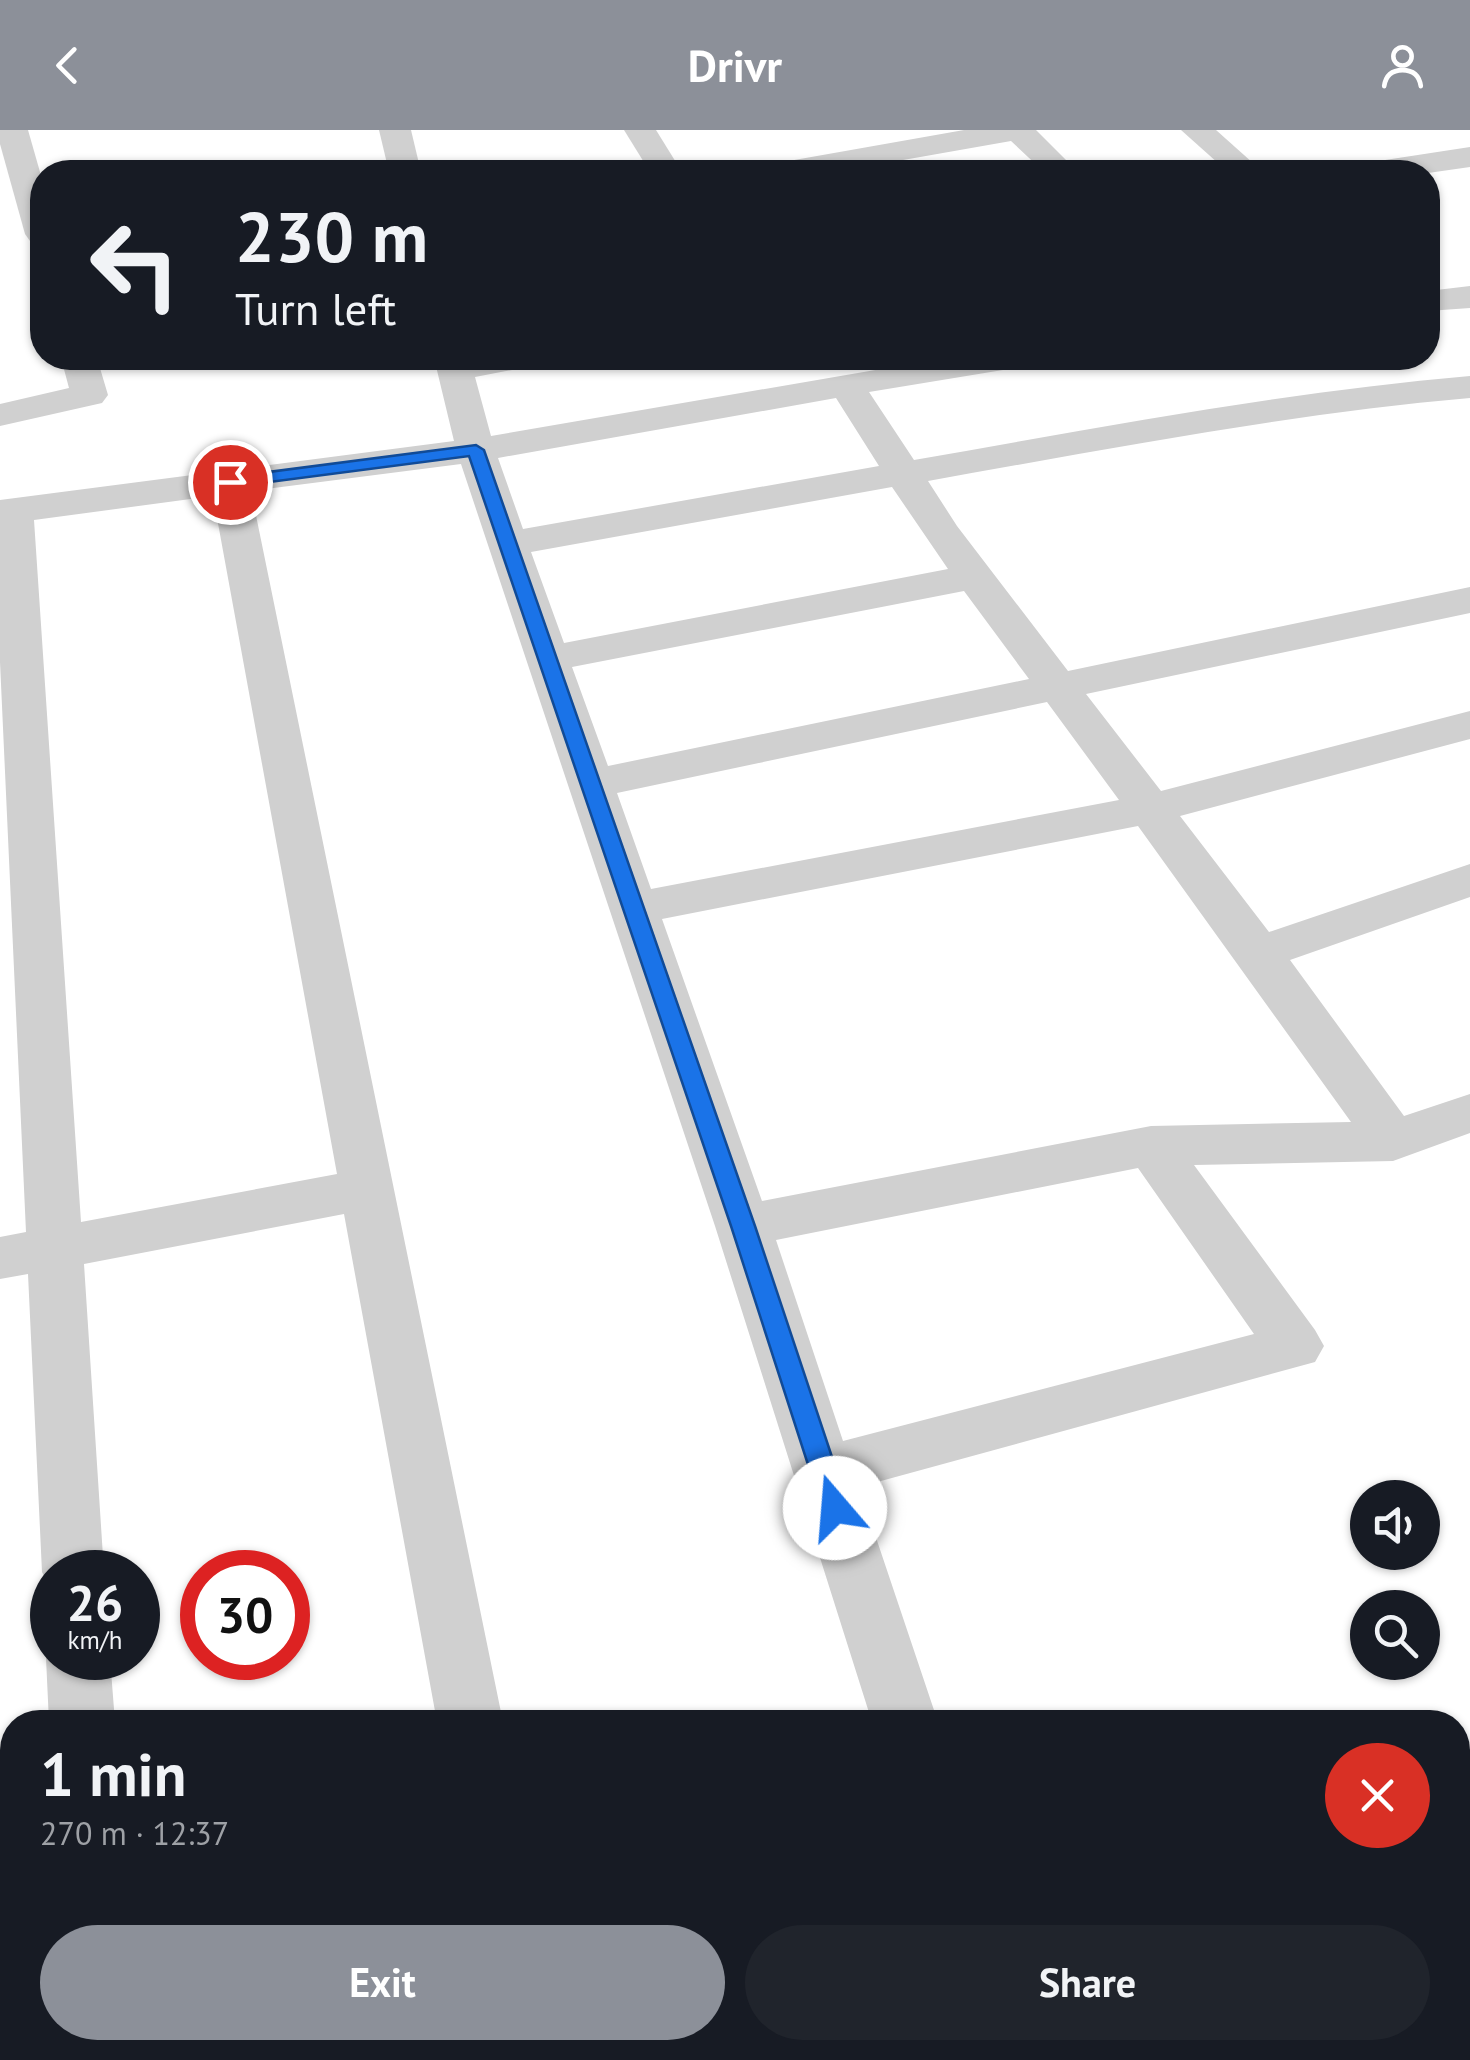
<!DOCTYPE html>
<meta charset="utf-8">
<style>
:root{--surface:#171b24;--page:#20242c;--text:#f1f3f6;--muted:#9ea1a6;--accent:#8c9099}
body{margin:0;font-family:"PT Sans",sans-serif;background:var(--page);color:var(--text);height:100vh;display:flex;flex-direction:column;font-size:38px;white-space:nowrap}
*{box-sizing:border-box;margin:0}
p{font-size:32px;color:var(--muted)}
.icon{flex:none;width:55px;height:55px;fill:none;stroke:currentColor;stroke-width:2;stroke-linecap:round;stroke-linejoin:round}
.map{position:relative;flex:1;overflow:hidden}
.drawer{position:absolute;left:0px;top:1580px;width:1470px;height:350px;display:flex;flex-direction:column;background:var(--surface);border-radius:40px 40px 0 0;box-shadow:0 2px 8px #0004}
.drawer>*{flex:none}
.hud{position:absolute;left:30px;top:30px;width:1410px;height:210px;border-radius:40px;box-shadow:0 2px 8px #0004;background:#171b24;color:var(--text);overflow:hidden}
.fabs{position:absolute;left:1350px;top:1350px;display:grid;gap:20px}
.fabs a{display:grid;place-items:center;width:90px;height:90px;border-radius:50%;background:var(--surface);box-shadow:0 2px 8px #0004;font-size:50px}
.speed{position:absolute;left:30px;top:1420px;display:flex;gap:20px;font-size:50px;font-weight:700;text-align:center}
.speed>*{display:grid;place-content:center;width:130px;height:130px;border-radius:50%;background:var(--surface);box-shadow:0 2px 8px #0004;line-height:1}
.speed small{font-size:25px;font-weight:400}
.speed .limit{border:15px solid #d22;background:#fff;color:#111}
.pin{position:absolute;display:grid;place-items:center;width:85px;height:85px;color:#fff;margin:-42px;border:5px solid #fff;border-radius:50%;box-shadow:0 2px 10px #0007}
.me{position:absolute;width:110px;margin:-55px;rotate:342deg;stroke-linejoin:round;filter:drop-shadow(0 0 8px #0008)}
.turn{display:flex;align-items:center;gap:35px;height:210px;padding:0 40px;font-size:45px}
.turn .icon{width:130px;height:130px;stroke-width:2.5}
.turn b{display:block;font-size:70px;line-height:85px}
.round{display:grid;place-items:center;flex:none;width:105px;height:105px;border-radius:52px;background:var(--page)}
.overview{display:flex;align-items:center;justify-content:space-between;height:170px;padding:0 40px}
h1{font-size:60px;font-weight:600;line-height:75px}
.action{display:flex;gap:20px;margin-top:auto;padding:20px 40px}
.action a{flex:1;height:115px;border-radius:60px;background:var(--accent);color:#fff;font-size:40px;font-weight:600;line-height:115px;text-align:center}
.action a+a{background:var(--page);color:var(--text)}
header{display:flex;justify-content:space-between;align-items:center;height:130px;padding:0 40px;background:var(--accent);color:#fff;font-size:45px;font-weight:600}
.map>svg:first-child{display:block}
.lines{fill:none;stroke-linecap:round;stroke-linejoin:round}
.street{fill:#d0d0d0;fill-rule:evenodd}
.route{fill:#1a73e8;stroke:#114b97;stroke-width:2.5}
</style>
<header><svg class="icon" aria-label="back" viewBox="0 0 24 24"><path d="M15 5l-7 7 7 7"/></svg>Drivr<svg class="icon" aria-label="person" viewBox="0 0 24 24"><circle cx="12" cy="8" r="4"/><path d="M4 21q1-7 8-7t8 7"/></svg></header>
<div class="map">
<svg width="1470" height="1930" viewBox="0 0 1470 1930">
<rect width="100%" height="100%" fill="#fff"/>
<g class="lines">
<g class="street">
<polygon points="0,0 28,0 42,49 42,114 30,111 25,104 0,14"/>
<polygon points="379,0 411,0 421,42 389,42"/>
<polygon points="624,0 656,0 682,42 650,42"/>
<polygon points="964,0 1036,0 1078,42 1044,42 1011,11 835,42 767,42 771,35 783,32"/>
<polygon points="1181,0 1216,0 1263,42 1228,42"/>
<polygon points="1470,17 1470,37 1428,43 1356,42 1360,35 1372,32"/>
<polygon points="1470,156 1470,178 1428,181 1428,161"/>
<polygon points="61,228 97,228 108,265 102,273 0,296 0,274 69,258"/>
<path d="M434,228h104l-5,8 -58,11 16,59 454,-78h82l-5,8 -13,3 -140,23 45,68c185,-32 369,-68 556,-84v22c-183,16 -362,51 -542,83l29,45 111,145 402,-84v26l-384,81 75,97 309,-80v28l-290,77 89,116 201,-68v33l-180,63 114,156 66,-22v39l-77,28 -199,4 121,165 9,16 -9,16 -456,125 79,235h-66l-157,-496 -254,-762 -210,27 252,1231h-66l-93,-508 -260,50 20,308h-52v20l-10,-20 -14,-298 -28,5v-42l26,-5 -26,-570v-162l454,-59zM836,268l43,68 -356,63 -25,-71zM892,357l56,82 -384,74 -33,-91zM213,366l124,678 -256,48 -47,-702zM964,461l65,88 -421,87 -36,-99zM1047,572l72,98 -468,89 -34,-96zM1138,696l213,296 -200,4 -389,75 -100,-282zM1138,1038l116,166 -411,107 -67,-201z"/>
<polygon points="52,1513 52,1528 110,1528 115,1592 49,1592 46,1528"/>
<polygon points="63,1918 136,1918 138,1930 64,1930"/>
<polygon points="496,1918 569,1918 572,1930 498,1930"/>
<polygon points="975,1918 1048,1918 1053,1930 979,1930"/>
</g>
</g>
<polygon class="route" points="476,315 484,320 755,1096 849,1378 845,1386 835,1389 826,1386 822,1378 731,1096 469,326 230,357 222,352 230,347"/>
</svg>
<div class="fabs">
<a><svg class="icon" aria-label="sound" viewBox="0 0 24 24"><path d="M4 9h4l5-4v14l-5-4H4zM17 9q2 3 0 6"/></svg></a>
<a><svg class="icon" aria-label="search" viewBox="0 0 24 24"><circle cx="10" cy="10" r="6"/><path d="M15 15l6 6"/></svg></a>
</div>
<div class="speed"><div>26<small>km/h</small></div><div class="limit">30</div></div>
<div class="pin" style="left:230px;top:352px;background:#d93025"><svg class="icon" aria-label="arrive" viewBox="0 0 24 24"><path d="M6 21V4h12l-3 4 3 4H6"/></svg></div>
<svg class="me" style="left:835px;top:1378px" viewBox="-20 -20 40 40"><circle r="19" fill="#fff"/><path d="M0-13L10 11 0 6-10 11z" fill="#1a73e8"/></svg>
<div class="hud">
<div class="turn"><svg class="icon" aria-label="left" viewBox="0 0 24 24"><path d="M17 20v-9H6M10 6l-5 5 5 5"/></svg><div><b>230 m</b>Turn left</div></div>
</div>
<section class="drawer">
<div class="overview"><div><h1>1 min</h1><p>270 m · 12:37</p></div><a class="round" style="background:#d93025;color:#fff"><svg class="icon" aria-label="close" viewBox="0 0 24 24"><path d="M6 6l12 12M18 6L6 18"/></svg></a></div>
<div class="action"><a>Exit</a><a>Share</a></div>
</section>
</div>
